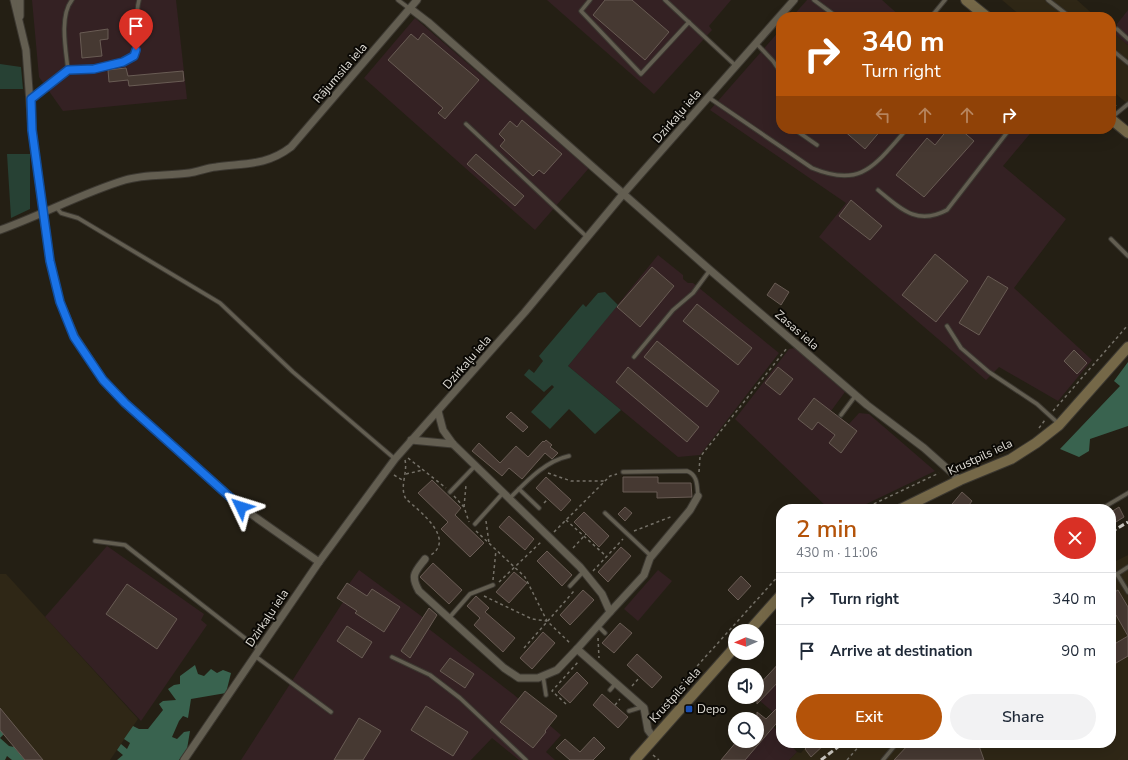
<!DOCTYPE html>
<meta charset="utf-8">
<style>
:root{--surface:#fff;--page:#f2f2f3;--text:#1f2937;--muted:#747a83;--line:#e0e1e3;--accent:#b45309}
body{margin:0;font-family:"Nunito Sans",sans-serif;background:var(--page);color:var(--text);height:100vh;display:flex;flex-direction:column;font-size:15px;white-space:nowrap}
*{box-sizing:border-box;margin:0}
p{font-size:13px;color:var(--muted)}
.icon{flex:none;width:22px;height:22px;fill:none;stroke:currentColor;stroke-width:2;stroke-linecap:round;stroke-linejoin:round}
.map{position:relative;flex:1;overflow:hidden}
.panel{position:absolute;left:776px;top:504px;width:340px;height:244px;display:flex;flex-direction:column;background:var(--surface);border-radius:16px;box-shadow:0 4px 16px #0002}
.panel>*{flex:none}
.top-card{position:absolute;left:776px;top:12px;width:340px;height:122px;border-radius:16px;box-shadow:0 4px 16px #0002;background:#b45309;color:#fff;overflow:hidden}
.needle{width:26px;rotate:268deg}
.fabs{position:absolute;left:728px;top:624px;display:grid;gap:8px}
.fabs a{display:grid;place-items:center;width:36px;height:36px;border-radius:50%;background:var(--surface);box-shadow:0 4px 16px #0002;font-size:20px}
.pin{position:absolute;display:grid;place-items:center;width:34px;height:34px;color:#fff;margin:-41px -17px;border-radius:50% 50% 50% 0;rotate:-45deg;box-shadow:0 0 4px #0007}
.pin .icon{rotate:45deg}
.me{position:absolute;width:44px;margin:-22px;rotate:311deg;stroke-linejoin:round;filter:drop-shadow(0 0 3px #0008)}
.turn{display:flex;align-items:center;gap:14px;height:84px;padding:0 20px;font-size:18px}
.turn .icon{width:52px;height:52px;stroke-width:2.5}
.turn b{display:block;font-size:28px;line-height:34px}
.lanes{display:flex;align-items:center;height:38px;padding:0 20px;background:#0003;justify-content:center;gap:20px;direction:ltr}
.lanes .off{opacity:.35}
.round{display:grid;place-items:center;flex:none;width:42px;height:42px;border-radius:21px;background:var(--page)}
.head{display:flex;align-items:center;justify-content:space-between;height:68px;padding:0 20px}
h1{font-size:24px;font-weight:600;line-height:30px;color:var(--accent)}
.action{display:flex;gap:8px;margin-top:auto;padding:8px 20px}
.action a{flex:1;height:46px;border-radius:24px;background:var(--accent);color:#fff;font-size:16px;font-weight:600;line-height:46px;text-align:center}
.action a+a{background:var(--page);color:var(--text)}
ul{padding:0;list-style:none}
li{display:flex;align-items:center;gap:12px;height:52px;padding:0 20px;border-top:1px solid var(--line)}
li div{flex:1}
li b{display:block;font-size:15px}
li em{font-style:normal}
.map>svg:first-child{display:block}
.built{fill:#2f2716}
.industrial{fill:#342123}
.green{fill:#274134}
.forest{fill:#39634f}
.building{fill:#463932;stroke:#695c54}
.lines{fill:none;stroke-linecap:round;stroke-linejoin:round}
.lane-casing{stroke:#3c3831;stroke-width:5.5}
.street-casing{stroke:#3c3831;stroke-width:9}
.secondary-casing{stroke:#3c3831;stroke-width:12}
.path{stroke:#757168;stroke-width:1.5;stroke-dasharray:3 3;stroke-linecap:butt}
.lane{stroke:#635e51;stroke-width:3.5}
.street{stroke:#635e51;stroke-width:7}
.secondary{stroke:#756848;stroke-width:10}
.rail{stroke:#ccc9c2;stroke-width:3;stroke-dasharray:6 3;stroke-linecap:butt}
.route-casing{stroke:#114b97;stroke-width:10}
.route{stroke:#1a73e8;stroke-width:7}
.transit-dot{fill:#1a4fb4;stroke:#0b0905;stroke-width:1.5}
.labels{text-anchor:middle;stroke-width:4;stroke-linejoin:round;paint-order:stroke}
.street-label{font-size:12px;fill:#e1ded7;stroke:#0b0905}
.poi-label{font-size:12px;fill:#e1ded7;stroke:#0b0905;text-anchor:start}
</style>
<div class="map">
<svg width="1128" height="760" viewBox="0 0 1128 760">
<rect width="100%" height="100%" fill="#241f14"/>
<g class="built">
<polygon points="1002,0 1077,0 1096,17 1022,17"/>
<polygon points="1111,30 1128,45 1128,104 1111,90"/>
<polygon points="1128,555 1128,760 789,760 797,752 801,753 809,743 1111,743 1111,567 1116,565 1116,561"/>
<polygon points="0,574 6,574 138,719 110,760 25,760 0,730"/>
</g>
<g class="industrial">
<polygon points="32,0 176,0 187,99 63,111 39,77"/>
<polygon points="547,0 731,0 709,26 712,30 654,94"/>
<polygon points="807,0 882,0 901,17 792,17"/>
<polygon points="1128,10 1128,45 1116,35 1117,24"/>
<polygon points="415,18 589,168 535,230 364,78"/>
<polygon points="781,29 781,129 1034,129 1003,166 1066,219 1014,288 1092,360 1058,401 999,367 986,380 819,237 846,203 710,110"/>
<polygon points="658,255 683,275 683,279 688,283 693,283 779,353 700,455 678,457 568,366"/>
<polygon points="795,348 845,392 831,411 849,424 859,413 869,414 935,471 856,509 829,509 735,419 789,349"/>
<polygon points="107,546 204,614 201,620 207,625 141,721 45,617"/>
<polygon points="359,570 432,624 429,629 513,694 561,735 546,752 555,760 519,760 492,738 471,760 241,760 343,602 337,598 347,583 349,584"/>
<polygon points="658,570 672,581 638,621 624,609"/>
<polygon points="781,679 781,704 773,712 760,701"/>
<polygon points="759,714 781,734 781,743 789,743 797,752 789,760 721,760 737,741 757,741 757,719 755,719"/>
</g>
<g class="green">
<polygon points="0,64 21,67 23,89 0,89"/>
<polygon points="7,154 30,154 30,209 11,218"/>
<polygon points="605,292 618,305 568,366 621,410 595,434 569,409 550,429 531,412 554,387 552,385 544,392 524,375 529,369 534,373 543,361 539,356 583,304 586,307 598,293"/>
</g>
<g class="forest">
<polygon points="1128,362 1128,426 1090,439 1089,451 1079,457 1060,449 1120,386 1114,381"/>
<polygon points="195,665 198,674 204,676 211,669 217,673 223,670 231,673 226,693 191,699 188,718 183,716 179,721 172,737 177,739 184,732 190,731 187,749 179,760 117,760 123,755 117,750 121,744 127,749 130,743 124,739 133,726 139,729 148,729 163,710 159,704 163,701 176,700 168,689 174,685 180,684 180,676"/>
<polygon points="0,730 4,734 0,738 9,746 14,747 25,760 12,760 7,756 5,760 0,760"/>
</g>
<g class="building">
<polygon points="605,0 632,0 669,32 645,60 593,15"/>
<polygon points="108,29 108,39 100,40 102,56 82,58 80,33"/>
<polygon points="423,33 479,80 445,119 438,113 443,108 388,60 411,34 418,40"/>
<polygon points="126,68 128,76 183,71 184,81 129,86 128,80 109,82 108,70"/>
<polygon points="522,120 562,154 544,174 539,170 533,176 500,146 505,140 499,134 510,121 517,127"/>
<polygon points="842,129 882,129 865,149"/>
<polygon points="948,129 960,129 974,141 924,197 896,175 927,138 935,145"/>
<polygon points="476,154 524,196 515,206 467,164"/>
<polygon points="851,200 882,226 870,240 839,216"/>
<polygon points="935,254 968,281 936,322 902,295"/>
<polygon points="652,267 674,286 640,327 617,307"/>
<polygon points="988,276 1008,288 979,335 959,323"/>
<polygon points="775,283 789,292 781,305 767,295"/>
<polygon points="697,304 752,348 738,365 683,321"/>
<polygon points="657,341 719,391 707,407 644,357"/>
<polygon points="1074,350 1087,363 1077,374 1064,361"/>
<polygon points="628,367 699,427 687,442 616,382"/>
<polygon points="778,367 793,379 780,395 765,383"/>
<polygon points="814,398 857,431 841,453 829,443 835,435 818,422 812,430 798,419"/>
<polygon points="511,412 528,427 523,432 506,417"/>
<polygon points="546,440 552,445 550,447 558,453 552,459 545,453 522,479 509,468 502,476 472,451 479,443 500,463 516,446 528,457 543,441 544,442"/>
<polygon points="546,477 571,500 561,511 536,488"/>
<polygon points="623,477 658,477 658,483 691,483 692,497 657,498 657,492 623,492"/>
<polygon points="432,480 461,508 455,515 484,543 470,557 441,529 448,522 418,493"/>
<polygon points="962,492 972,501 966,509 948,509"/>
<polygon points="625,507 632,513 625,521 618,514"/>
<polygon points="1119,507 1124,517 1111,525 1111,512"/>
<polygon points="584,512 609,536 599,547 574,522"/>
<polygon points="509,516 534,539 525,550 499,527"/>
<polygon points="621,547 631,556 608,582 598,572"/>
<polygon points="547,551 572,575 562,586 537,561"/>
<polygon points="433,563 462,590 449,604 420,577"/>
<polygon points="514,572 527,583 509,603 496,592"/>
<polygon points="741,576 751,586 738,600 728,590"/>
<polygon points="347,583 367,596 372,589 400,607 384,632 355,613 357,611 337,598"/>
<polygon points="127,584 177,619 157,649 106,614"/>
<polygon points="583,590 594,600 570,625 560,615"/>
<polygon points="1118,590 1128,607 1128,636 1116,615 1111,618 1111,594"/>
<polygon points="476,596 489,608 485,612 515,638 503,652 474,625 480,618 467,606"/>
<polygon points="429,608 437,615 410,658 401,651"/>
<polygon points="620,623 632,633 614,653 602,643"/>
<polygon points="347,626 372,642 362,658 337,641"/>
<polygon points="543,632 555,643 532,669 520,658"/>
<polygon points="1128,636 1128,656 1111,666 1111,646"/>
<polygon points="637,654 662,677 652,688 627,665"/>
<polygon points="450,658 474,674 465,688 440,671"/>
<polygon points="781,661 781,679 757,704 757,687"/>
<polygon points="577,672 588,683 570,703 558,692"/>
<polygon points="525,691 557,716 545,731 546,732 533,748 500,722"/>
<polygon points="602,694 628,717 618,728 593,705"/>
<polygon points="781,704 781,718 745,760 721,760 737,741 757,741 757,712 766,719"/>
<polygon points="426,706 468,732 453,756 411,730"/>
<polygon points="0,708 43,760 25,760 0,730"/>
<polygon points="359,718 381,731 363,760 334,760"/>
<polygon points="594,737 605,748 593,760 570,760 556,748 565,739 580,752"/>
<polygon points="811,743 826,743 811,757 805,749"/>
<polygon points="910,743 978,743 984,760 894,760"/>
</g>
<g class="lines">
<defs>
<g id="lane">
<polyline points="398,0 410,9"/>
<polyline points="590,0 581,11 641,74 689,22"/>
<polyline points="665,0 736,66"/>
<polyline points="814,0 837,17"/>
<polyline points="1048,0 1070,17"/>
<polyline points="931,17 945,0"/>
<polyline points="1117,29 1128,39"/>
<polyline points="756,43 773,61 781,73"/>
<polyline points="1111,49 1128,63"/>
<path d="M68,70c-2,-19 -9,-54 4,-70"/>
<path d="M708,97l104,71c51,21 63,-4 95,-39"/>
<path d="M31,99l37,-29 26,-1 29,-7 10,-6c7,-17 1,-38 6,-56"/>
<polyline points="1111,118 1128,104"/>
<polyline points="466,124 587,237"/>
<polyline points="794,129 817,145"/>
<path d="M878,190c23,19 39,36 69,20l62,-80"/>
<polyline points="56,207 61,213 78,218 220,303 293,372 395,459"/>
<polyline points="1111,239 1128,256"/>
<polyline points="947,326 961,348 989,372 1037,404 1059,424"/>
<polyline points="634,357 673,310 693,293 710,270"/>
<polyline points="841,415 856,395"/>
<path d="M623,472l64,-1c11,4 10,15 11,25"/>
<polyline points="519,489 539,508"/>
<polyline points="450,492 475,466"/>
<path d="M509,499c17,-17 36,-38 60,-43"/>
<polyline points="1101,509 1128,493"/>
<polyline points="605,513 651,556"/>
<polyline points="475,524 503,493"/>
<polyline points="95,541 125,545 259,649"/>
<polyline points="1117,574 1128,592"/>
<polyline points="1111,578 1128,567"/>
<polyline points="570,586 583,572"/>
<polyline points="449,618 470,594 493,585"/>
<polyline points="598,626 605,633"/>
<polyline points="255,656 331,712"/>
<polyline points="392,657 430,675 460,698 526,760"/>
<polyline points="543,676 546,695"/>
<polyline points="610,690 616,683"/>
<polyline points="629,711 642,707"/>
<polyline points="883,760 897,743"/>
</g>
<g id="street">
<polyline points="14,0 26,50 32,130 50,261 60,302 75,337 103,380 125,403 241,507 319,562"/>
<polyline points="20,0 20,16"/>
<polyline points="411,9 428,22 710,270 867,405 924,448 960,480"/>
<path d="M0,230c42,-15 82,-37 125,-50 20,-6 43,-4 64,-7 9,-1 17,-5 27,-6 29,-4 50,-1 75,-20l126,-147"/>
<polyline points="438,411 443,430 453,444 580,567 602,594 610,612 577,649 644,708 648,730 654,738"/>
<polyline points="411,440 453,444"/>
<path d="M425,559c-10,13 -15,16 -6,32l85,77 15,10h19l19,-8 20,-21"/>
<polyline points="610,612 644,575 650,558 690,510 698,496"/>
<polyline points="184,760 319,562 395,459 525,312 624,193 794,0"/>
</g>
<g id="secondary">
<polyline points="966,0 987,17"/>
<polyline points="1111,119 1128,133"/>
<polyline points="901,509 960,480 1011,459 1036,443 1059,425 1128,347"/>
<polyline points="749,631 781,595"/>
<polyline points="635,760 735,647"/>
</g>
</defs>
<use href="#lane" class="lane-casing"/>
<use href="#street" class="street-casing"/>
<use href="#secondary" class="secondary-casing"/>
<g class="path">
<polyline points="1111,101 1116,106"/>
<polyline points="1053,411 1128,325"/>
<polyline points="1039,428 1045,420"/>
<polyline points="408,458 446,488"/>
<path d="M405,460c3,13 -6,27 1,39 12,11 50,39 25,56"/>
<polyline points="957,465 975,463"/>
<polyline points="699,472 700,457 787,348"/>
<polyline points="548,473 571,481 604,481"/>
<polyline points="406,474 423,470"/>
<polyline points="394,475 404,481"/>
<polyline points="454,496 464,507 469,522"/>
<polyline points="544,503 548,499"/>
<polyline points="464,507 466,485"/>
<polyline points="863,509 939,473"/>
<polyline points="566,520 606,556"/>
<polyline points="486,521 489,543"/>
<polyline points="476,531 525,577 547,621 571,644"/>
<polyline points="634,531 673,516"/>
<polyline points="554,532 610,476 617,474"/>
<polyline points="573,548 586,534"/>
<polyline points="593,571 623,539"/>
<polyline points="493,580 496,550"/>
<polyline points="499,582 541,542"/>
<polyline points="484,596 532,619 547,621"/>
<polyline points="598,638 599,658"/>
<polyline points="524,648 574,591"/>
<polyline points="632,686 640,677"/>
<polyline points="566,704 552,691 579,661"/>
<polyline points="615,705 620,699"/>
<polyline points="653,715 781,573"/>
<polyline points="653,755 659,760"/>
<polyline points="847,760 860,745"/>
</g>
<use href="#lane" class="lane"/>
<use href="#street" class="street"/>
<use href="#secondary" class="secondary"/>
<g class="rail">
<polyline points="1111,532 1128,522"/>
<polyline points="821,760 843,743"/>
</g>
</g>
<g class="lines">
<defs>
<polyline id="route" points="136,50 134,56 123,62 94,69 68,70 31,99 32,130 50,261 60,302 74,337 103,380 125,403 241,507"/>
</defs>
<use href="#route" class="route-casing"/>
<use href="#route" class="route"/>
</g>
<rect class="transit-dot" x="685" y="705" width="8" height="8" rx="2"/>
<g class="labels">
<g class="street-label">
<text transform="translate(340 73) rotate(-49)" y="4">Rājumsila iela</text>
<text transform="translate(677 116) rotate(-49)" y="4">Dzirkaļu iela</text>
<text transform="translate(797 330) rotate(41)" y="4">Zasas iela</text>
<text transform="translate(467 362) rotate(-49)" y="4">Dzirkaļu iela</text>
<text transform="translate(980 457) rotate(-25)" y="4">Krustpils iela</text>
<text transform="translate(267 618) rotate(-56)" y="4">Dzirkaļu iela</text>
<text transform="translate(675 695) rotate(-48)" y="4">Krustpils iela</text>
</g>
<g class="poi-label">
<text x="697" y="713">Depo</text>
</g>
</g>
</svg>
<div class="fabs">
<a><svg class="needle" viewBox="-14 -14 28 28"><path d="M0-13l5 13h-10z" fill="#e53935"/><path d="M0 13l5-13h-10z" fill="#747a83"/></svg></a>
<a><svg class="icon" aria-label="sound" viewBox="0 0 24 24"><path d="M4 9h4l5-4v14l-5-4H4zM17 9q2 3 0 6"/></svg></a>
<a><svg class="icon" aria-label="search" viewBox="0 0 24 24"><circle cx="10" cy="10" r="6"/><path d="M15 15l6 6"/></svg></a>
</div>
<div class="pin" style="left:136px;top:50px;background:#d93025"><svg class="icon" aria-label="arrive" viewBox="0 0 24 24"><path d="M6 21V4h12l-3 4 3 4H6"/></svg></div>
<svg class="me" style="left:241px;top:507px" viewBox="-20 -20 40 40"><path d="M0-17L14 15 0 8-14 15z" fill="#1a73e8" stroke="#fff" stroke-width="4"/></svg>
<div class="top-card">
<div class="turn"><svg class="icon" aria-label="right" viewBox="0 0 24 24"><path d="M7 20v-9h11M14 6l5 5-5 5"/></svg><div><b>340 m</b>Turn right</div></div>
<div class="lanes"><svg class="icon off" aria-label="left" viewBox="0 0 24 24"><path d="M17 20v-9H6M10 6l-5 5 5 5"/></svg><svg class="icon off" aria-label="ahead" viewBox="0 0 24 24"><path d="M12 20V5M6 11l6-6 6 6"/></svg><svg class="icon off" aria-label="ahead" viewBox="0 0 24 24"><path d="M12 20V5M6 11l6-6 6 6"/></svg><svg class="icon" aria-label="right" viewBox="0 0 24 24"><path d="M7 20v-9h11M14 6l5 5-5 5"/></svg></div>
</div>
<section class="panel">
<div class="head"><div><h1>2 min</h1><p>430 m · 11:06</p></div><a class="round" style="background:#d93025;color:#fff"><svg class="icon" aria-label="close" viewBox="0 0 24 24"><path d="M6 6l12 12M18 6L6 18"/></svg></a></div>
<ul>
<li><svg class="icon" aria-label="right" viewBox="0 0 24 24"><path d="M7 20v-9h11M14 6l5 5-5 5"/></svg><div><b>Turn right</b></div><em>340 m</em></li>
<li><svg class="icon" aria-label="arrive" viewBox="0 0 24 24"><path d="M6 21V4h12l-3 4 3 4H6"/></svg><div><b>Arrive at destination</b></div><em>90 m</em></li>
</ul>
<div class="action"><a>Exit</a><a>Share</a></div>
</section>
</div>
